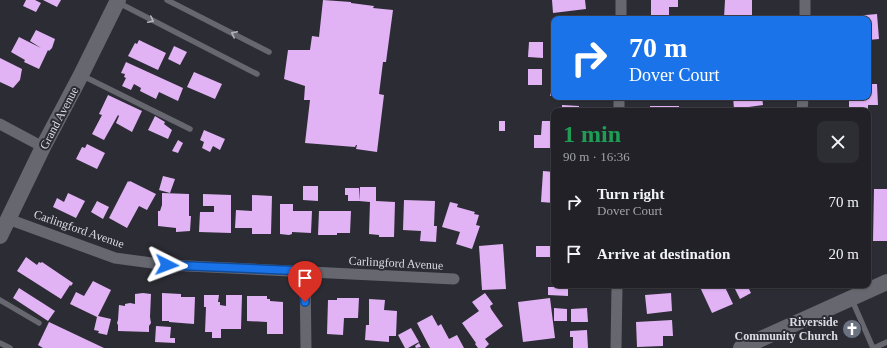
<!DOCTYPE html>
<meta charset="utf-8">
<style>
:root{--surface:#212127;--page:#2d2e33;--text:#f1f3f6;--muted:#a2a3a7;--line:#3e3e44}
body{margin:0;font-family:Georgia,serif;background:var(--page);color:var(--text);height:100vh;display:flex;flex-direction:column;font-size:15px;white-space:nowrap}
*{box-sizing:border-box;margin:0}
p{font-size:13px;color:var(--muted)}
.icon{flex:none;width:22px;height:22px;fill:none;stroke:currentColor;stroke-width:2;stroke-linecap:round;stroke-linejoin:round}
.map{position:relative;flex:1;overflow:hidden}
.panel{position:absolute;left:551px;top:108px;width:320px;height:180px;display:flex;flex-direction:column;background:var(--surface);border-radius:8px;box-shadow:0 1px 3px #0004,0 0 0 1px var(--line)}
.panel>*{flex:none}
.guide{position:absolute;left:551px;top:16px;width:320px;height:84px;border-radius:8px;box-shadow:0 1px 3px #0004,0 0 0 1px var(--line);background:#1a73e8;color:#fff;overflow:hidden}
.pin{position:absolute;display:grid;place-items:center;width:34px;height:34px;color:#fff;margin:-41px -17px;border-radius:50% 50% 50% 0;rotate:-45deg;box-shadow:0 0 4px #0007}
.pin .icon{rotate:45deg}
.me{position:absolute;width:44px;margin:-22px;rotate:93deg;stroke-linejoin:round;filter:drop-shadow(0 0 3px #0008)}
.turn{display:flex;align-items:center;gap:14px;height:84px;padding:0 12px;font-size:18px}
.turn .icon{width:52px;height:52px;stroke-width:2.5}
.turn b{display:block;font-size:28px;line-height:34px}
.round{display:grid;place-items:center;flex:none;width:42px;height:42px;border-radius:8px;background:var(--page)}
.head{display:flex;align-items:center;justify-content:space-between;height:68px;padding:0 12px}
h1{font-size:24px;font-weight:800;line-height:30px;color:#1e9e55}
ul{padding:0;list-style:none}
li{display:flex;align-items:center;gap:12px;height:52px;padding:0 12px}
li div{flex:1}
li b{display:block;font-size:15px}
li em{font-style:normal}
.map>svg:first-child{display:block}
.building{fill:#e1b3f5}
.lines{fill:none;stroke-linecap:round;stroke-linejoin:round}
.lane{stroke:#676770;stroke-width:5.5}
.street{stroke:#676770;stroke-width:11}
.secondary{stroke:#676770;stroke-width:16}
.oneway{stroke:#b3b3ba}
.route-casing{stroke:#114b97;stroke-width:10}
.route{stroke:#1a73e8;stroke-width:7}
.labels{text-anchor:middle;stroke-width:4;stroke-linejoin:round;paint-order:stroke}
.street-label{font-size:12px;fill:#dcdce2;stroke:#2c2c34}
.poi-label{font-size:12px;font-weight:bold;fill:#dcdce2;stroke:#2c2c34;text-anchor:end}
</style>
<div class="map">
<svg width="887" height="348" viewBox="0 0 887 348">
<rect width="100%" height="100%" fill="#2c2c34"/>
<g class="building">
<polygon points="26,0 35,0 41,3 36,12 23,6"/>
<polygon points="43,0 61,0 57,7"/>
<polygon points="323,0 351,2 351,3 374,6 373,8 393,10 386,62 383,62 379,94 384,95 377,152 356,149 357,145 356,145 355,147 305,143 310,100 304,100 305,86 284,79 288,50 310,50 312,36 319,37"/>
<polygon points="552,0 585,0 586,9 553,13"/>
<polygon points="651,0 678,0 678,7 669,7 669,16 651,16"/>
<polygon points="725,0 752,0 752,15 761,15 761,19 724,18"/>
<polygon points="877,14 879,39 868,40 868,19 832,19 832,18"/>
<polygon points="36,30 55,39 52,48 49,51 48,50 39,69 24,62 25,60 11,52 19,37 41,48 30,41"/>
<polygon points="139,40 166,53 158,70 128,56 135,43 137,44"/>
<polygon points="529,42 543,42 543,58 528,57"/>
<polygon points="174,46 187,52 180,65 168,59"/>
<polygon points="0,58 22,69 20,80 13,88 0,82"/>
<polygon points="126,62 183,88 178,101 159,92 156,99 140,91 141,88 134,84 131,90 122,86 126,78 124,77 125,74 121,73"/>
<rect x="528" y="69" width="14" height="16"/>
<polygon points="194,72 222,84 215,99 187,87"/>
<rect x="550" y="84" width="4" height="12"/>
<polygon points="868,84 877,84 878,105 868,105 868,111 849,111 849,101 836,101 835,97 868,97"/>
<polygon points="108,95 142,111 132,132 116,123 119,116 118,115 104,140 92,134 102,115 99,114"/>
<polygon points="733,97 762,97 763,105 734,109"/>
<polygon points="562,105 579,106 579,111 562,111"/>
<rect x="650" y="106" width="29" height="5"/>
<polygon points="155,116 165,122 164,124 172,130 168,139 148,130"/>
<rect x="499" y="121" width="6" height="10"/>
<polygon points="542,121 554,121 554,135 551,135 550,148 534,148 534,135 541,135"/>
<polygon points="204,130 225,139 220,150 213,146 210,152 202,148 204,142 200,140"/>
<polygon points="868,139 870,139 871,159 868,159"/>
<polygon points="178,140 183,143 178,153 172,151"/>
<polygon points="87,144 105,153 97,169 76,159 82,147 85,148"/>
<polygon points="543,171 554,172 554,203 541,202"/>
<polygon points="163,176 175,179 170,193 159,190"/>
<polygon points="128,181 129,182 130,181 156,194 147,210 139,206 127,228 109,218"/>
<polygon points="303,186 318,186 318,201 303,200"/>
<polygon points="360,187 376,187 376,201 395,202 394,237 379,237 379,235 369,234 370,202 359,201"/>
<polygon points="345,188 359,188 359,201 348,201 348,195 345,195"/>
<polygon points="874,189 887,189 887,241 873,241"/>
<polygon points="68,193 85,201 76,218 53,207 57,198 64,202"/>
<polygon points="162,193 189,194 189,216 191,216 190,231 176,232 176,228 158,226 158,211 160,211 162,205"/>
<polygon points="203,194 231,195 231,233 199,232 200,212 214,212 214,206 203,206"/>
<polygon points="252,195 272,196 271,234 252,234 252,228 235,228 236,210 252,211"/>
<polygon points="404,200 435,201 434,226 437,226 436,242 420,241 421,231 403,230"/>
<polygon points="97,201 109,207 103,219 91,212"/>
<polygon points="450,202 458,204 457,207 475,212 474,214 479,215 476,225 480,226 472,249 456,244 460,232 442,227"/>
<polygon points="280,204 293,204 293,211 312,211 311,233 292,232 292,234 289,235 280,234"/>
<polygon points="319,211 351,211 350,233 337,233 337,235 318,235"/>
<polygon points="503,244 506,289 482,290 479,246"/>
<rect x="536" y="246" width="15" height="11"/>
<polygon points="26,257 37,265 39,262 41,263 42,262 73,283 71,286 70,285 61,299 17,271"/>
<polygon points="93,281 111,290 98,316 111,319 107,335 98,333 99,331 94,330 97,317 70,304 76,292 84,296"/>
<polygon points="699,285 724,285 733,304 712,313"/>
<polygon points="733,285 747,285 751,293 740,299"/>
<polygon points="548,287 568,287 568,296 548,295"/>
<polygon points="19,288 55,311 48,321 13,298"/>
<polygon points="143,293 151,294 150,317 151,323 149,326 149,332 118,331 118,325 117,323 118,320 119,305 125,306 125,304 130,303 135,304 135,294"/>
<polygon points="162,293 181,294 181,297 195,297 194,324 169,322 169,321 162,321"/>
<polygon points="485,293 493,304 490,306 491,309 503,326 485,339 489,344 485,348 478,348 475,344 476,343 462,323 479,311 472,302"/>
<polygon points="671,293 672,311 647,314 645,295"/>
<polygon points="204,295 219,295 218,302 220,302 220,305 226,306 226,295 242,295 241,329 221,329 221,338 212,338 212,332 205,332 206,307 204,307"/>
<polygon points="247,296 267,296 267,299 270,299 270,301 283,302 283,334 267,334 267,322 247,321"/>
<polygon points="337,298 359,298 358,318 344,318 343,335 327,334 328,300 337,300"/>
<polygon points="550,298 555,338 523,342 518,302"/>
<polygon points="369,299 385,300 384,310 397,311 396,336 389,336 389,342 365,340 366,325 369,325"/>
<polygon points="554,308 567,309 567,321 554,321"/>
<polygon points="587,308 588,322 571,322 571,309"/>
<polygon points="432,315 438,326 441,324 449,339 457,335 464,348 430,348 417,323"/>
<polygon points="672,320 673,336 663,336 663,346 637,347 636,322"/>
<polygon points="49,322 104,348 43,348 38,345"/>
<polygon points="156,326 171,327 170,338 175,338 175,343 155,342"/>
<polygon points="411,328 419,342 408,348 405,348 398,335"/>
<polygon points="587,330 588,348 573,348 573,337 570,337 570,331"/>
<polygon points="419,343 421,347 416,348 415,346"/>
</g>
<g class="lines">
<g class="lane">
<polyline points="167,0 269,52"/>
<polyline points="119,3 257,74"/>
<polyline points="81,75 190,129"/>
<polyline points="0,300 39,323"/>
<polyline points="852,300 873,348"/>
<polyline points="0,343 10,348"/>
<polyline points="874,348 887,342"/>
</g>
<g class="street">
<polyline points="621,19 621,0"/>
<polyline points="805,19 805,0"/>
<polyline points="619,111 619,97"/>
<polyline points="802,111 803,97"/>
<polyline points="0,124 43,147"/>
<polyline points="8,219 115,258 167,265 454,279"/>
<polyline points="305,271 306,348"/>
<polyline points="616,348 617,285"/>
</g>
<g class="secondary">
<polyline points="0,236 43,147 81,75 118,0"/>
<polyline points="741,348 887,282"/>
</g>
</g>
<defs><path id="oneway-chevron" d="M-2-3.5L2.5 0L-2 3.5" fill="none" stroke-width="1.6" stroke-linecap="round" stroke-linejoin="round"/></defs>
<g class="oneway">
<use href="#oneway-chevron" transform="translate(151 20) rotate(27)"/>
<use href="#oneway-chevron" transform="translate(234 34) rotate(-153)"/>
</g>
<g class="lines">
<defs>
<polyline id="route" points="167,265 305,271 305,302"/>
</defs>
<use href="#route" class="route-casing"/>
<use href="#route" class="route"/>
</g>
<defs>
<symbol id="church-disc" viewBox="-11 -11 22 22"><circle r="9.5" fill="#6b7280" stroke="#2c2c34"/><path d="M-1.2-6h2.4v3.5h3.3v2.4h-3.3V6h-2.4V-.1h-3.3v-2.4h3.3Z" fill="#fff"/></symbol>
</defs>
<g fill-rule="evenodd">
<use href="#church-disc" x="841" y="318" width="22" height="22"/>
</g>
<g class="labels">
<g class="street-label">
<text transform="translate(59 118) rotate(-62)" y="4">Grand Avenue</text>
<text transform="translate(79 229) rotate(19)" y="4">Carlingford Avenue</text>
<text transform="translate(396 263) rotate(3)" y="4">Carlingford Avenue</text>
</g>
<g class="poi-label">
<text x="838" y="326">Riverside<tspan x="838" dy="14">Community Church</tspan></text>
</g>
</g>
</svg>
<div class="pin" style="left:305px;top:302px;background:#d93025"><svg class="icon" aria-label="arrive" viewBox="0 0 24 24"><path d="M6 21V4h12l-3 4 3 4H6"/></svg></div>
<svg class="me" style="left:167px;top:265px" viewBox="-20 -20 40 40"><path d="M0-17L14 15 0 8-14 15z" fill="#1a73e8" stroke="#fff" stroke-width="4"/></svg>
<div class="guide">
<div class="turn"><svg class="icon" aria-label="right" viewBox="0 0 24 24"><path d="M7 20v-9h11M14 6l5 5-5 5"/></svg><div><b>70 m</b>Dover Court</div></div>
</div>
<section class="panel">
<div class="head"><div><h1>1 min</h1><p>90 m · 16:36</p></div><a class="round"><svg class="icon" aria-label="close" viewBox="0 0 24 24"><path d="M6 6l12 12M18 6L6 18"/></svg></a></div>
<ul>
<li><svg class="icon" aria-label="right" viewBox="0 0 24 24"><path d="M7 20v-9h11M14 6l5 5-5 5"/></svg><div><b>Turn right</b><p>Dover Court</p></div><em>70 m</em></li>
<li><svg class="icon" aria-label="arrive" viewBox="0 0 24 24"><path d="M6 21V4h12l-3 4 3 4H6"/></svg><div><b>Arrive at destination</b></div><em>20 m</em></li>
</ul>
</section>
</div>
